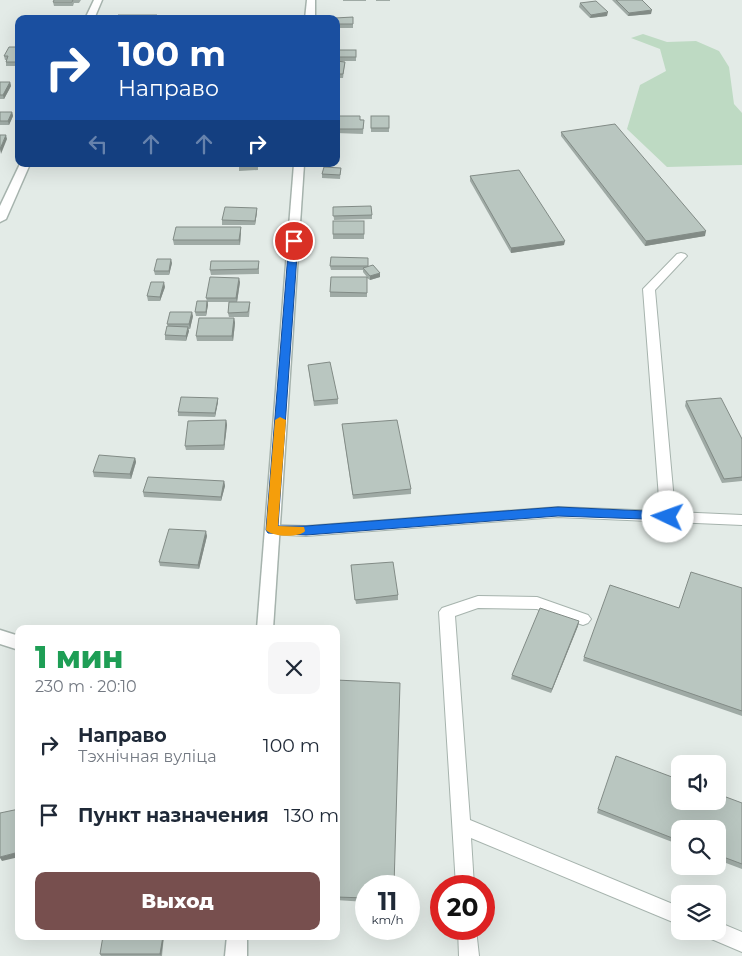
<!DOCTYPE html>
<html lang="ru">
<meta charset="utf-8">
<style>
:root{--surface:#fff;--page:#f6f6f7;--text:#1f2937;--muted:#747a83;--accent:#774f4e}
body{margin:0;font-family:Montserrat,sans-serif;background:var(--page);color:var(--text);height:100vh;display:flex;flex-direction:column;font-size:19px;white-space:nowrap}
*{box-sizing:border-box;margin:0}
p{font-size:16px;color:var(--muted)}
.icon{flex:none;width:28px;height:28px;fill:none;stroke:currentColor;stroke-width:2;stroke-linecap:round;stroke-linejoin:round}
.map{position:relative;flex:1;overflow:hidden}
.panel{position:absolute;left:15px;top:625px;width:325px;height:315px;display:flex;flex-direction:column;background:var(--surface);border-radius:10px;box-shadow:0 5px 20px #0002}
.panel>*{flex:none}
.guide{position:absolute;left:15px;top:15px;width:325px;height:152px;border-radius:10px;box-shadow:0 5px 20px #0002;background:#1a4fa0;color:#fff;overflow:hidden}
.tools{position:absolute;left:671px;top:755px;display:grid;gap:10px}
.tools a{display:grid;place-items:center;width:55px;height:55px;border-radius:10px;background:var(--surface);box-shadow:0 5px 20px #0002;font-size:25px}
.speed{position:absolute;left:355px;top:875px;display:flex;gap:10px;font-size:25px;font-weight:700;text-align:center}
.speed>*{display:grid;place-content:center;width:65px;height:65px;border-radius:50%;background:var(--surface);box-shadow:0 5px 20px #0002;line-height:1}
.speed small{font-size:12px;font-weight:400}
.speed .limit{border:8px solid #d22;background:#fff;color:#111}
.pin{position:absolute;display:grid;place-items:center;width:42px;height:42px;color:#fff;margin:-21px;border:2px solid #fff;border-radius:50%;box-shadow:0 1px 5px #0007}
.me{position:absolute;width:55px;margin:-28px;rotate:273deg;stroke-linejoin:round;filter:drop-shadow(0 0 4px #0008)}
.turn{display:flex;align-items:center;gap:18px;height:105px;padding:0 20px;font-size:22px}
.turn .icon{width:65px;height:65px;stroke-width:2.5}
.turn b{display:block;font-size:35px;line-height:42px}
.lanes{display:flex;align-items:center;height:48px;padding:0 20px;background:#0003;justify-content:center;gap:25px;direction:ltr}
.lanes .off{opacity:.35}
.round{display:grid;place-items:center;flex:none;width:52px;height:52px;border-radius:10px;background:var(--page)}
.overview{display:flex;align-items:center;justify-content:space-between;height:85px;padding:0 20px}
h1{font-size:30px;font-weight:800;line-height:38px;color:#1e9e55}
.action{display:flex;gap:10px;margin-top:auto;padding:10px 20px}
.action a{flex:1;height:58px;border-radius:10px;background:var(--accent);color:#fff;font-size:20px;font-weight:800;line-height:58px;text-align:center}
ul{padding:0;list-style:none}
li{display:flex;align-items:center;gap:15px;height:70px;padding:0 20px}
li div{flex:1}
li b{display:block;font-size:19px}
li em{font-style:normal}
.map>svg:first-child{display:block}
.green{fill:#bedac3}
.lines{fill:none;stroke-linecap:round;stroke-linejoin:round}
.lane-casing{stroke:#a6b3ad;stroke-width:2}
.street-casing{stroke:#a6b3ad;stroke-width:3}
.lane{fill:#fff;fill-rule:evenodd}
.street{fill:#fff;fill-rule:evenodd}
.wall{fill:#9faaa5}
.shaded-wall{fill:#828b86}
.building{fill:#b9c6c0;stroke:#828b86}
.route{fill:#1a73e8;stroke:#114b97}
.slow{fill:#f59e0b}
</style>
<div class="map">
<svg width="742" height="956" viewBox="0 0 742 956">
<rect width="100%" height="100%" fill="#e3ebe7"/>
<polygon class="green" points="643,34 667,42 696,41 719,51 729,67 734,104 742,113 742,165 667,167 627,129 640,85 666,71 660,49 631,38"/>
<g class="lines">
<defs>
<g id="lane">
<polygon points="681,253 685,254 687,256 685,258 655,290 675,512 742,515 742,525 558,517 306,536 267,534 265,530 267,526 272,525 306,526 558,507 660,511 643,289 677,254"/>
<polygon points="478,596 537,597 588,615 591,619 588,623 583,625 537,609 478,608 455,616 470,820 680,907 680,925 471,838 474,886 456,886 439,612 442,608"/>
<polygon points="718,922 742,932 742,952 709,938 707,931 718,931"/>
<polygon points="458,929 476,929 479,956 459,956"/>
</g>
<g id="street">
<polygon points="94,0 102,0 94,19 85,19"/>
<polygon points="307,0 315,0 315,19 305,19"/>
<polygon points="20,164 30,164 6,219 0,222 0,206"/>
<polygon points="294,164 304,164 273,629 257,629"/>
<polygon points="0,630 19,636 19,650 0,644"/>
<polygon points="227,936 247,936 247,956 225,956"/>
</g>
</defs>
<use href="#lane" class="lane-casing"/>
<use href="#street" class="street-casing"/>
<use href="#lane" class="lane"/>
<use href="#street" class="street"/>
</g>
<g class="wall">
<polygon points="54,0 81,0 79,3 74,3 73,6 54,6 53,2"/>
<rect x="343" y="0" width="23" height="1"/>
<rect x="376" y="0" width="14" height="1"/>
<polygon points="612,0 642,0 651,14 628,16"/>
<polygon points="580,3 607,16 590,18 579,7"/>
<polygon points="353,17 353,28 336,28 336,19"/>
<polygon points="19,47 19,66 6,66 6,60 5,60 4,56"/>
<polygon points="336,50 356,50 356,61 340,61 345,62 343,78 336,78"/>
<polygon points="0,82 10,82 11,86 4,99 0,99"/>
<polygon points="0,112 12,112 13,116 9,125 0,125"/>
<polygon points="336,116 364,120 363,134 336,133"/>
<rect x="371" y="116" width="18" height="16"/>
<polygon points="561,132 705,236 645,246 561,136"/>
<polygon points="239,164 258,164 258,170 239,171"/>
<polygon points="341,168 340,179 322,178 322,174"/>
<polygon points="470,176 564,245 511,253 470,181"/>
<polygon points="333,207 372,215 372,219 334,220"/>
<polygon points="257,208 257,212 255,225 222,225 222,220"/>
<rect x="333" y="221" width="31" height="18"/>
<polygon points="241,227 241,231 240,245 174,245 173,240"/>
<polygon points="368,258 368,266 380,277 370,280 367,278 367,297 330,297 330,292 367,277 363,272 363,270 331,270 330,266"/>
<polygon points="259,261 259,274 211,275 210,270"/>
<polygon points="172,263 169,275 155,275 154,271"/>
<polygon points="240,282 237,302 250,302 250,306 249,317 229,317 228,313 229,302 208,302 208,305 206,316 196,316 195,312 207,301 206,298"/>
<polygon points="165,287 160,301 148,301 147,296"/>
<polygon points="193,316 190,329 188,329 189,331 186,341 165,340 165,335 168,326 167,324"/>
<polygon points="234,318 235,323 233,341 197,341 196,336"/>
<polygon points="308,365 338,399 338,404 314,406"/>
<polygon points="218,398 218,402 215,417 178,416 178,412"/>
<polygon points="686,401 742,439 742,481 722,483 685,406"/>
<polygon points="226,420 227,425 224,450 186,450 185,446"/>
<polygon points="342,424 411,489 411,494 353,499"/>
<polygon points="135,458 136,462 131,479 94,477 93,472"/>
<polygon points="224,481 225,486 221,501 144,497 143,492"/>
<polygon points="207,536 199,569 160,566 159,562"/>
<polygon points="351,565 398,595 398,600 356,604"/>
<polygon points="742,588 742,716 583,661 584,657 679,608"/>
<polygon points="579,621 578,626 551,693 511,679 512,675"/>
<polygon points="336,680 366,886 366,902 336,900"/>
<polygon points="742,803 742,869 718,860 718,829 680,829 680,845 597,813 598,809"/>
<polygon points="164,936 162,956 101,956 100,954"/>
</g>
<g class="shaded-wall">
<polygon points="652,10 651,14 628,16 629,13"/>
<polygon points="608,12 607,16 590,18 591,15"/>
<polygon points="10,82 11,86 4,99 3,95"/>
<polygon points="12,112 13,116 9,125 8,121"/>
<polygon points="6,135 7,139 1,154 0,149"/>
<polygon points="257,208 257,212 255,225 255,221"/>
<polygon points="241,227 241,231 240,245 239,240"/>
<polygon points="706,231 705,236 645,246 646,241"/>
<polygon points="565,241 564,245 511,253 511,248"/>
<polygon points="171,259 172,263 169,275 169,271"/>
<polygon points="380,273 380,277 370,280 370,276"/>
<polygon points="239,278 240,282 237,302 236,298"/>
<polygon points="164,282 165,287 160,301 160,297"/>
<polygon points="207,301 208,305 206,316 206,312"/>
<polygon points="192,312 193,316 190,329 189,324"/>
<polygon points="234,318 235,323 233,341 232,336"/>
<polygon points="188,327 189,331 186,341 186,336"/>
<polygon points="218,398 218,402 215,417 215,413"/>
<polygon points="226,420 227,425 224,450 224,445"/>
<polygon points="135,458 136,462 131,479 130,474"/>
<polygon points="224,481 225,486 221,501 221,497"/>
<polygon points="206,531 207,536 199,569 198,565"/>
<polygon points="579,621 578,626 551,693 552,689"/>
<polygon points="19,852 19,857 2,861 0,858 0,857"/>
<polygon points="163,936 164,936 161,956 160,954"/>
</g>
<g class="building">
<polygon points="54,0 73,0 72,2 53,2"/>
<polygon points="616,0 642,0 652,10 629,13"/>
<polygon points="596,1 608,12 591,15 580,3"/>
<polygon points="118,15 157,15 156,19 116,19"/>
<polygon points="353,17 353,24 336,24 336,19 334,19 335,18"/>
<polygon points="9,47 19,47 19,62 6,62 8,56 4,56"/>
<rect x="336" y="50" width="20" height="7"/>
<polygon points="336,61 345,62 343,74 336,74"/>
<polygon points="0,82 10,82 3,95 0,95"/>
<polygon points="0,112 12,112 8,121 0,121"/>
<polygon points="336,116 360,116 360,120 364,120 363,129 336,129"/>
<rect x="371" y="116" width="18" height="12"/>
<polygon points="615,124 706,231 646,241 561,132"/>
<polygon points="0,135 6,135 0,149"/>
<polygon points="239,164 257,164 257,166 238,166"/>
<polygon points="324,167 341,168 340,175 322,174"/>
<polygon points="519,170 565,241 511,248 470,176"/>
<polygon points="371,206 372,215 333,216 333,207"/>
<polygon points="225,207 257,208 255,221 222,220"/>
<rect x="333" y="221" width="31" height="13"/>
<polygon points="176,227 241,227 239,240 173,240"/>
<polygon points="331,257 368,258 368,266 330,266"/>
<polygon points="157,259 171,259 169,271 154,271"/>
<polygon points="211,261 259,261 258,269 210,270"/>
<polygon points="373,265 380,273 370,276 363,268"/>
<polygon points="210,277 239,278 236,298 206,298"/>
<polygon points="331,277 367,277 367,293 330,292"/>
<polygon points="151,282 164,282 160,297 147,296"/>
<polygon points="197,301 207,301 206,312 195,312"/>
<polygon points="229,302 250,302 248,312 228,313"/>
<polygon points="170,312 192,312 189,324 167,324"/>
<polygon points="199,318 234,318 232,336 196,336"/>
<polygon points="167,326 188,327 186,336 165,335"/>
<polygon points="330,362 338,399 314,401 308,365"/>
<polygon points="181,397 218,398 215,413 178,412"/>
<polygon points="721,398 742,439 742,477 724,479 686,401"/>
<polygon points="226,420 224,445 185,446 188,421"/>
<polygon points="397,420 411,489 353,495 342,424"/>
<polygon points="99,455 135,458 130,474 93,472"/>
<polygon points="148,477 224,481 221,497 143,492"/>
<polygon points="169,529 206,531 198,565 159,562"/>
<polygon points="393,562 398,595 355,600 351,565"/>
<polygon points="691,572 742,588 742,711 584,657 610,585 679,608"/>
<polygon points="540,608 579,621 552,689 512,675"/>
<polygon points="336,680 400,683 394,886 366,886 366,898 336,897"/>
<polygon points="616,756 680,780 680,801 718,801 718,794 742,803 742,864 718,855 718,829 680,829 680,841 598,809"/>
<polygon points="19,809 19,852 0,857 0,813"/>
<polygon points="103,936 163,936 160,954 100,954"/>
</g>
<polygon class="route" points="294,238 298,241 278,526 306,526 558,507 668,512 674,517 672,520 558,516 306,535 268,533 266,530 289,241"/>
<path class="slow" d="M280,417l6,3 -8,106 26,1 1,4c-5,7 -33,6 -39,-1l9,-110z"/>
</svg>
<div class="tools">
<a><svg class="icon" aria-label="sound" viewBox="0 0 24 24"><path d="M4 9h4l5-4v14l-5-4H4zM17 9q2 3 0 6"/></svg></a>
<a><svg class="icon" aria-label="search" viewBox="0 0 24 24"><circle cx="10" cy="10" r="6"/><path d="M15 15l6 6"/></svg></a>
<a><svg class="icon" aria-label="layers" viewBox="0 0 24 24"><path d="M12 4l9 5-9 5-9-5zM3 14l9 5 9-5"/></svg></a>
</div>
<div class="speed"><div>11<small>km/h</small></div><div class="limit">20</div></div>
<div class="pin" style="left:294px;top:241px;background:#d93025"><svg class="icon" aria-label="arrive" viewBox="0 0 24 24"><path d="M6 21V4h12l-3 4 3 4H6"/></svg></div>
<svg class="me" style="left:668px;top:517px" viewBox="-20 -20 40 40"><circle r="19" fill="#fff"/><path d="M0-13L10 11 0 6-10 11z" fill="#1a73e8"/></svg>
<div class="guide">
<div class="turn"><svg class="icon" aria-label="right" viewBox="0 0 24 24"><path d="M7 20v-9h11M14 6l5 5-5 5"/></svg><div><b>100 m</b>Направо</div></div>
<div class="lanes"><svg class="icon off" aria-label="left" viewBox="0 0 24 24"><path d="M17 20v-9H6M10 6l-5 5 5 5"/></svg><svg class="icon off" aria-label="ahead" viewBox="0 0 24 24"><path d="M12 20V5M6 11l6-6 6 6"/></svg><svg class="icon off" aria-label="ahead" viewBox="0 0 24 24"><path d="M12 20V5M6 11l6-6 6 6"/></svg><svg class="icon" aria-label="right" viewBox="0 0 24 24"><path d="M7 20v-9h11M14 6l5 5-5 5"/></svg></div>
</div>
<section class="panel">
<div class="overview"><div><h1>1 мин</h1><p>230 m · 20:10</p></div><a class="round"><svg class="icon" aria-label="close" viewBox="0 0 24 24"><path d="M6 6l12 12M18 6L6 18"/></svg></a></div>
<ul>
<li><svg class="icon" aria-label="right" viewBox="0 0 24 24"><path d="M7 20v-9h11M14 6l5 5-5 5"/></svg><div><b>Направо</b><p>Тэхнічная вуліца</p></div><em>100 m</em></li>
<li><svg class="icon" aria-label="arrive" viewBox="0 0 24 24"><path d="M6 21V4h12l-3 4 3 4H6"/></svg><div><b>Пункт назначения</b></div><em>130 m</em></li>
</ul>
<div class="action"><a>Выход</a></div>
</section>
</div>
